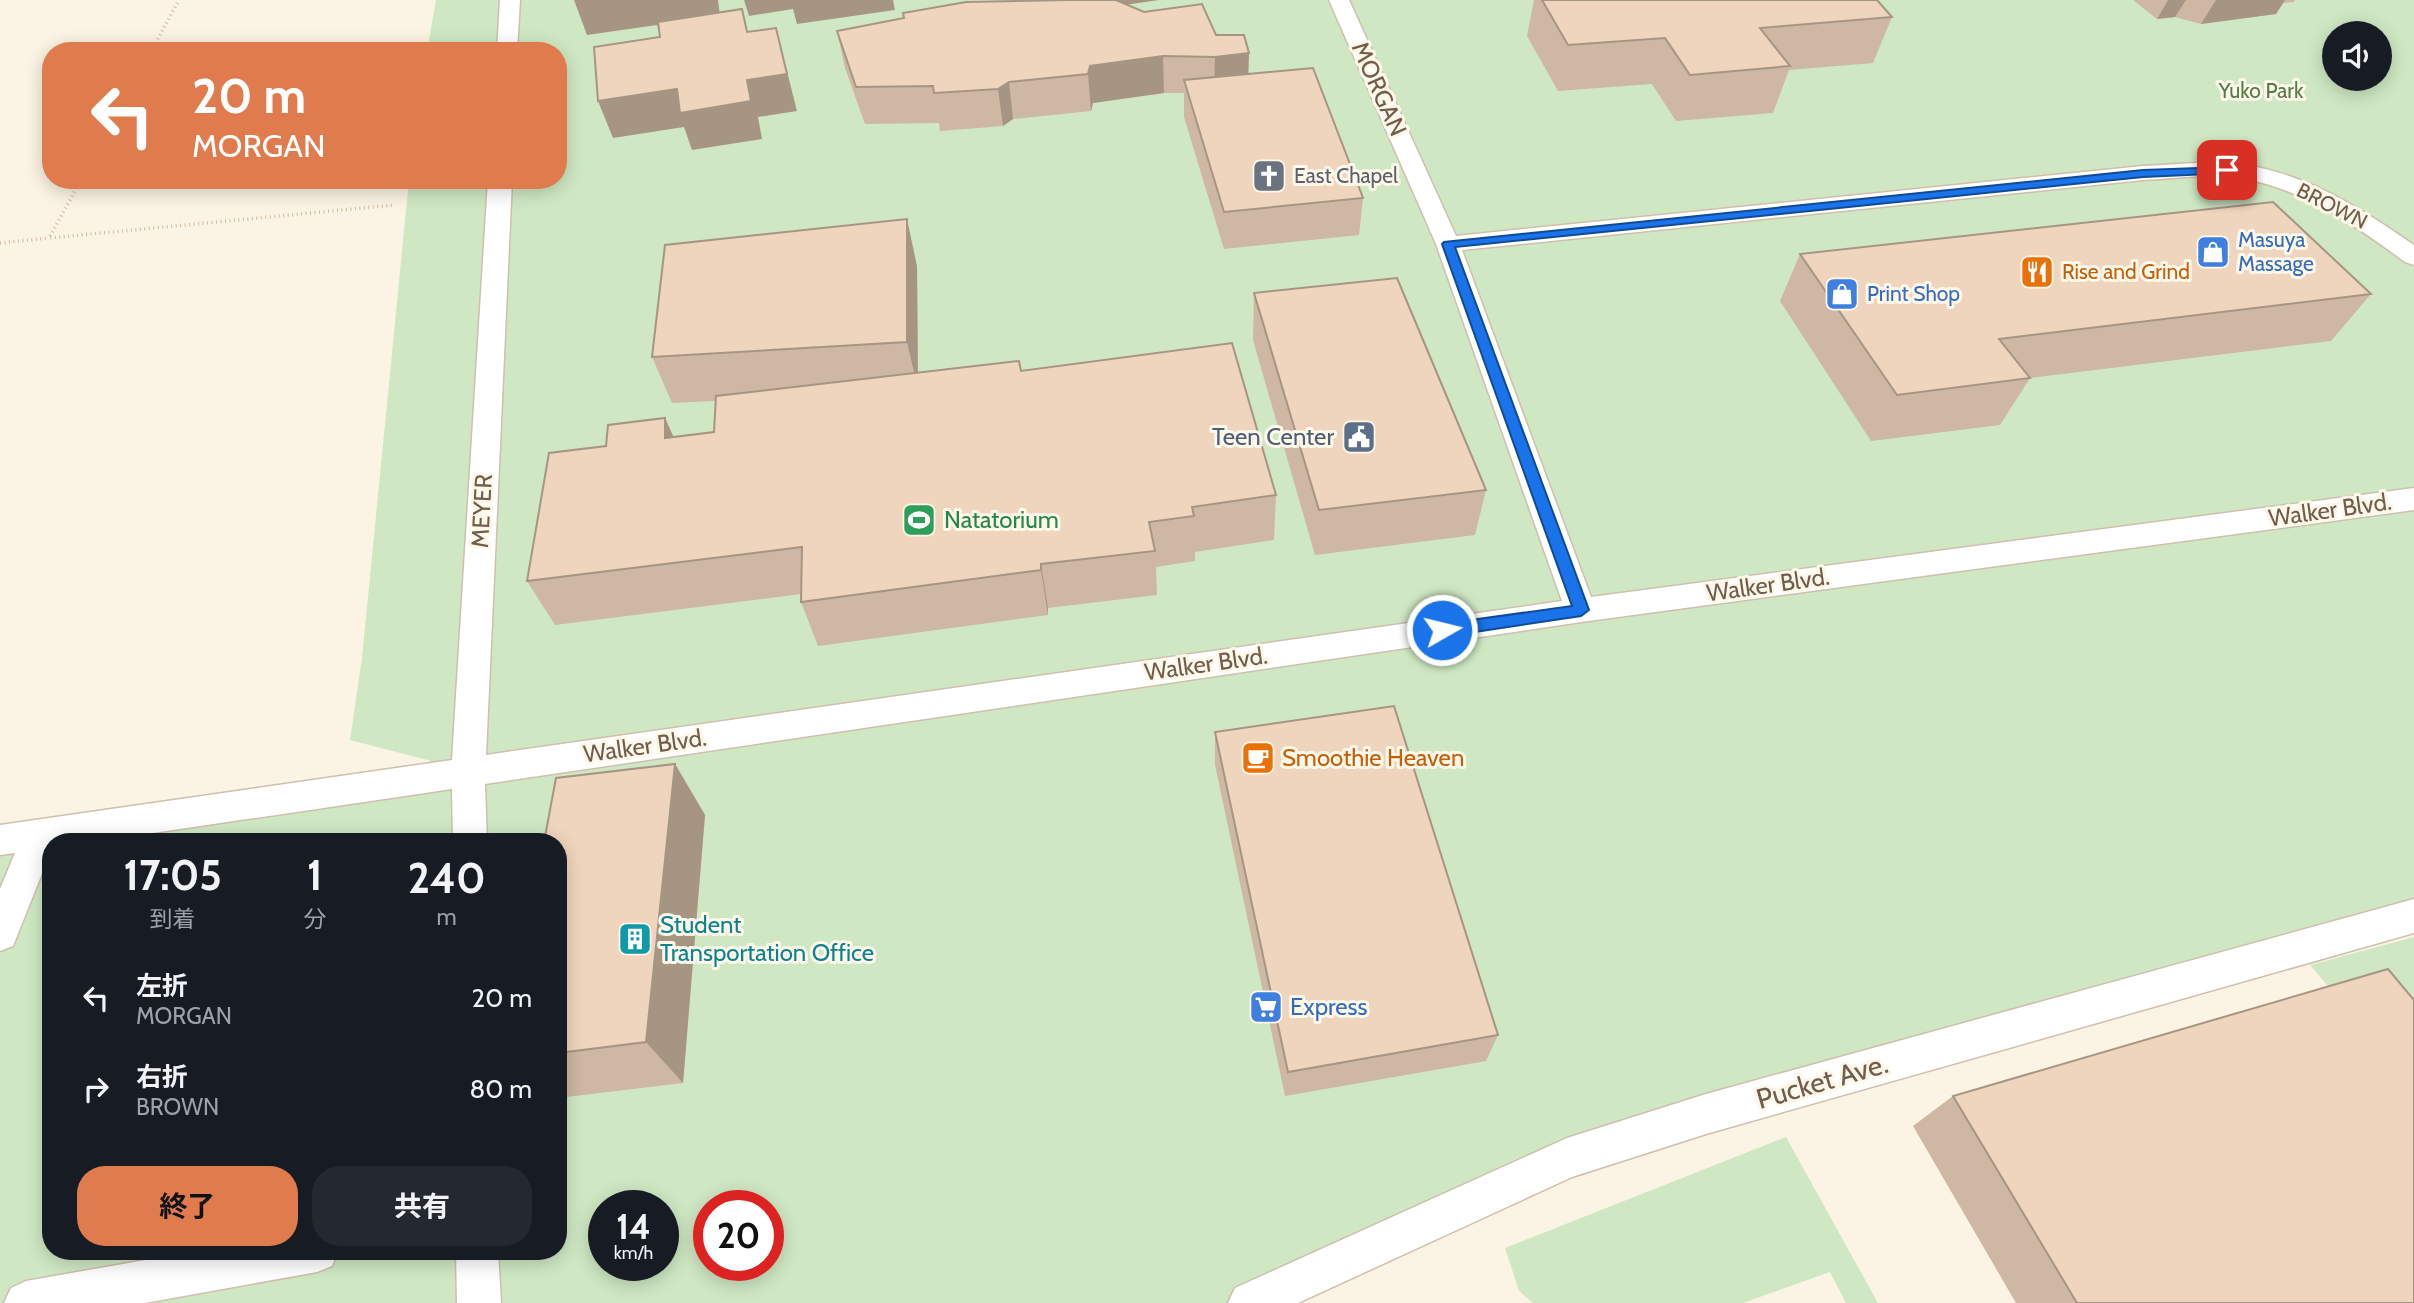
<!DOCTYPE html>
<html lang="ja">
<meta charset="utf-8">
<style>
:root{--surface:#171b24;--page:#242831;--text:#f1f3f6;--muted:#9ea1a6;--accent:#e07b4e}
body{margin:0;font-family:Cabin,"Noto Sans JP",sans-serif;background:var(--page);color:var(--text);height:100vh;display:flex;flex-direction:column;font-size:26px;white-space:nowrap}
*{box-sizing:border-box;margin:0}
p{font-size:23px;color:var(--muted)}
.icon{flex:none;width:38px;height:38px;fill:none;stroke:currentColor;stroke-width:2;stroke-linecap:round;stroke-linejoin:round}
.map{position:relative;flex:1;overflow:hidden}
.sheet{position:absolute;left:42px;top:833px;width:525px;height:427px;display:flex;flex-direction:column;background:var(--surface);border-radius:28px;box-shadow:0 4px 18px #0003}
.sheet>*{flex:none}
.top-card{position:absolute;left:42px;top:42px;width:525px;height:147px;border-radius:28px;box-shadow:0 4px 18px #0003;background:#e07b4e;color:#fff;overflow:hidden}
.buttons{position:absolute;left:2322px;top:21px;display:grid;gap:14px}
.buttons a{display:grid;place-items:center;width:70px;height:70px;border-radius:50%;background:var(--surface);box-shadow:0 4px 18px #0003;font-size:35px}
.speed{position:absolute;left:588px;top:1190px;display:flex;gap:14px;font-size:35px;font-weight:700;text-align:center}
.speed>*{display:grid;place-content:center;width:91px;height:91px;border-radius:50%;background:var(--surface);box-shadow:0 4px 18px #0003;line-height:1}
.speed small{font-size:18px;font-weight:400}
.speed .limit{border:10px solid #d22;background:#fff;color:#111}
.pin{position:absolute;display:grid;place-items:center;width:60px;height:60px;color:#fff;margin:-30px;border-radius:14px;box-shadow:0 4px 10px #0006}
.me{position:absolute;width:77px;margin:-38px;rotate:82deg;stroke-linejoin:round;filter:drop-shadow(0 0 5px #0008)}
.turn{display:flex;align-items:center;gap:24px;height:147px;padding:0 35px;font-size:32px}
.turn .icon{width:91px;height:91px;stroke-width:2.5}
.turn b{display:block;font-size:49px;line-height:60px}
.eta{display:flex;justify-content:space-evenly;align-items:center;height:119px;text-align:center}
.eta b{font-size:42px;font-weight:700;line-height:49px}
.cta{display:flex;gap:14px;margin-top:auto;padding:14px 35px}
.cta a{flex:1;height:80px;border-radius:28px;background:var(--accent);color:#111;font-size:28px;font-weight:700;line-height:80px;text-align:center}
.cta a+a{background:var(--page);color:var(--text)}
ul{padding:0;list-style:none}
li{display:flex;align-items:center;gap:21px;height:91px;padding:0 35px}
li div{flex:1}
li b{display:block;font-size:26px}
li em{font-style:normal}
.map>svg:first-child{display:block}
.green{fill:#cfe8c3;fill-rule:evenodd}
.lines{fill:none;stroke-linecap:round;stroke-linejoin:round}
.service-casing{stroke:#cebfae;stroke-width:3}
.path{stroke:#d4b9a0;stroke-width:3.5;stroke-dasharray:1 3.5;stroke-linecap:butt}
.service{fill:#fff;fill-rule:evenodd}
.wall{fill:#ceb7a3}
.shaded-wall{fill:#a79584}
.building{fill:#efd5bd;stroke:#a79584;stroke-width:2}
.route{fill:#1a73e8;stroke:#114b97;stroke-width:2}
.labels{text-anchor:middle;stroke-width:6;stroke-linejoin:round;paint-order:stroke}
.far-park-label{font-size:21px;fill:#527d46;stroke:#fef8ea}
.far-worship-label{font-size:21px;fill:#5b616d;stroke:#fef8ea;text-anchor:start}
.far-street-label{font-size:21px;fill:#725c4b;stroke:#fef8ea}
.far-shop-label{font-size:21px;fill:#366cbe;stroke:#fef8ea;text-anchor:start}
.far-food-label{font-size:21px;fill:#c56008;stroke:#fef8ea;text-anchor:start}
.street-label{font-size:24px;fill:#725c4b;stroke:#fef8ea}
.service-label{font-size:24px;fill:#4e5e75;stroke:#fef8ea;text-anchor:end}
.leisure-label{font-size:24px;fill:#27864d;stroke:#fef8ea;text-anchor:start}
.food-label{font-size:24px;fill:#c56008;stroke:#fef8ea;text-anchor:start}
.culture-label{font-size:24px;fill:#0d838f;stroke:#fef8ea;text-anchor:start}
.shop-label{font-size:24px;fill:#366cbe;stroke:#fef8ea;text-anchor:start}
.near-street-label{font-size:28px;fill:#725c4b;stroke:#fef8ea}
</style>
<div class="map">
<svg width="2414" height="1303" viewBox="0 0 2414 1303">
<rect width="100%" height="100%" fill="#fbf4e4"/>
<g class="green">
<path d="M436,0h1978v932l-248,53 -651,212 -230,106h-1285v-464l466,-69 -116,-30 12,-82 47,-478h149v-129h-131zM2334,33h46v46h-46zM51,842h507v409h-507zM604,1206h59v59h-59zM709,1206h59v59h-59z"/>
<polygon points="2414,937 2414,1086 2310,965"/>
<polygon points="1786,1137 1878,1303 1846,1303 1830,1272 1743,1303 1533,1303 1519,1291 1505,1248"/>
</g>
<g class="lines">
<defs>
<g id="service">
<polygon points="500,0 520,0 517,51 497,51"/>
<path d="M1329,0h20l107,236 687,-70c29,-1 58,-5 86,-3 70,6 129,43 185,82v20l-9,-3c-52,-38 -109,-79 -176,-85 -29,-3 -58,2 -86,3l-681,70 129,347 823,-109v22l-833,112 -1096,162 2,58h-34l-1,-53 -360,53h-41v9l-38,95 -13,5v-62l15,-36 -15,2v-30l452,-65 36,-580h24l-26,575 1076,-154 -126,-357z"/>
<polygon points="2414,899 2414,933 1706,1134 1572,1177 1298,1303 1228,1303 1235,1288 1567,1138 1706,1094"/>
<polygon points="197,1251 338,1251 332,1266 317,1272 145,1303 4,1303 11,1288 26,1281"/>
<polygon points="456,1251 498,1251 501,1303 457,1303"/>
</g>
</defs>
<use href="#service" class="service-casing"/>
<g class="path">
<polyline points="151,51 179,0"/>
<polyline points="81,180 49,238 394,205"/>
<polyline points="0,243 49,238"/>
</g>
<use href="#service" class="service"/>
</g>
<g class="wall">
<polygon points="1534,0 1877,0 1892,17 1873,63 1789,70 1773,113 1676,121 1652,84 1558,91 1527,36"/>
<polygon points="2133,0 2295,0 2294,2 2283,3 2276,14 2201,24 2175,17 2157,19"/>
<polygon points="1127,5 1144,12 1216,35 1248,74 1363,198 1359,235 1224,249 1184,117 1184,93 1164,93 1093,103 1091,111 1013,119 1003,126 940,131 939,123 865,124 845,68 837,31 904,18"/>
<polygon points="1800,254 2371,294 2331,341 2030,378 2000,425 1871,441 1780,301"/>
<polygon points="917,266 918,373 1021,371 1276,495 1274,540 1195,552 1195,561 1156,567 1157,595 1048,608 1048,615 818,646 801,602 801,594 555,625 527,581 606,446 665,418 674,437 714,432 715,401 672,403 652,357"/>
<polygon points="1254,293 1486,490 1475,535 1315,555 1253,340"/>
<polygon points="1215,732 1498,1035 1486,1061 1285,1096 1215,765"/>
<polygon points="675,764 705,815 683,1083 558,1098 558,842"/>
<polygon points="1953,1096 2414,1303 2016,1303 1913,1126"/>
</g>
<g class="shaded-wall">
<polygon points="574,0 718,0 721,24 660,33 657,25 587,35"/>
<polygon points="744,0 893,0 895,10 797,24 793,9 749,16"/>
<polygon points="1069,0 1159,0 1070,13"/>
<polygon points="2168,0 2186,0 2175,17 2157,19"/>
<polygon points="2216,0 2285,0 2276,14 2201,24"/>
<polygon points="776,28 797,111 758,117 762,139 692,150 684,127 613,138 598,101 677,89 747,80"/>
<polygon points="1249,53 1248,90 1214,94 1215,57"/>
<polygon points="1163,56 1164,93 1093,103 1091,111 1088,74 1090,66"/>
<polygon points="1009,82 1013,119 1003,126 998,89"/>
<polygon points="907,219 917,266 918,389 907,342"/>
<polygon points="665,418 685,464 665,438"/>
<polygon points="1041,564 1048,608 1048,615 1041,570"/>
<polygon points="675,764 705,815 683,1083 646,1042"/>
</g>
<g class="building">
<polygon points="1071,0 1116,0 1144,12 1202,4 1216,35 1244,35 1249,53 1215,57 1163,56 1090,66 1088,74 1009,82 998,89 934,93 933,86 856,87 837,31 904,18 903,13 966,2"/>
<polygon points="1542,0 1877,0 1892,17 1760,28 1790,66 1690,75 1665,38 1568,45"/>
<polygon points="742,9 747,32 776,28 787,74 747,80 751,101 680,113 677,89 598,101 594,47 660,37 658,22"/>
<polygon points="1313,68 1363,198 1224,212 1184,80"/>
<polygon points="2273,202 2371,294 1999,339 2030,378 1897,395 1800,254"/>
<polygon points="907,219 907,342 652,357 665,245"/>
<polygon points="1397,278 1486,490 1319,510 1254,293"/>
<polygon points="1232,343 1276,495 1192,507 1194,516 1149,522 1155,551 1041,564 1041,570 801,602 802,547 527,581 549,453 606,446 608,425 665,418 665,438 714,432 716,396 1019,361 1021,371"/>
<polygon points="1394,706 1498,1035 1288,1072 1215,732"/>
<polygon points="675,764 646,1042 558,1053 558,842 544,842 556,778"/>
<polygon points="2388,969 2414,1000 2414,1303 2077,1303 1953,1096"/>
</g>
<polygon class="route" points="2227,167 2233,170 2231,173 2143,177 1455,247 1589,610 1581,616 1442,637 1436,635 1434,630 1442,624 1572,606 1442,244 1444,242 2143,170"/>
<defs>
<symbol id="church-square" viewBox="-11 -11 22 22"><rect x="-9" y="-9" width="18" height="18" rx="4" fill="#6b7280" stroke="#fef8ea"/><path d="M-1.2-6h2.4v3.5h3.3v2.4h-3.3V6h-2.4V-.1h-3.3v-2.4h3.3Z" fill="#fff"/></symbol>
<symbol id="shop-square" viewBox="-11 -11 22 22"><rect x="-9" y="-9" width="18" height="18" rx="4" fill="#3f7fe0" stroke="#fef8ea"/><path d="M-5-2.5h2.3a2.7 3.5 0 0 1 5.4 0H5L5.5 6h-11ZM-1.5-2.5h3a1.5 2.3 0 0 0-3 0Z" fill="#fff"/></symbol>
<symbol id="restaurant-square" viewBox="-11 -11 22 22"><rect x="-9" y="-9" width="18" height="18" rx="4" fill="#e8710a" stroke="#fef8ea"/><path d="M-5-6h1v4h1v-4h1v4h1v-4h1v5L-1.5 .5V6h-2V.5L-5-1ZM5-6V6H3V1.5H1.5Q1.5-4 5-6Z" fill="#fff"/></symbol>
<symbol id="civic-square" viewBox="-11 -11 22 22"><rect x="-9" y="-9" width="18" height="18" rx="4" fill="#5c6f8a" stroke="#fef8ea"/><path d="M-.6-6.5H3V-4.5H.6V-3L4-1V1h2V6H-6V1h2V-1L-.6-3ZM-1.2 2.5V6h2.4V2.5Z" fill="#fff"/></symbol>
<symbol id="stadium-square" viewBox="-11 -11 22 22"><rect x="-9" y="-9" width="18" height="18" rx="4" fill="#2e9e5b" stroke="#fef8ea"/><path d="M0-5a6.5 5 0 1 0 0 10a6.5 5 0 1 0 0-10ZM-3.5-1.8h7v3.6h-7Z" fill="#fff"/></symbol>
<symbol id="cafe-square" viewBox="-11 -11 22 22"><rect x="-9" y="-9" width="18" height="18" rx="4" fill="#e8710a" stroke="#fef8ea"/><path d="M-5.5-4.5H6V0H3Q3 3.5 0 3.5H-2.5Q-5.5 3.5-5.5 0ZM3-3.2v2h1.7v-2ZM-6 4.5H4V6H-6Z" fill="#fff"/></symbol>
<symbol id="building-square" viewBox="-11 -11 22 22"><rect x="-9" y="-9" width="18" height="18" rx="4" fill="#0f9aa8" stroke="#fef8ea"/><path d="M-4-6H4V6H1V3H-1V6H-4ZM-2.5-4.3h1.7v1.8h-1.7ZM.8-4.3h1.7v1.8H.8ZM-2.5-1h1.7V.8h-1.7ZM.8-1h1.7V.8H.8Z" fill="#fff"/></symbol>
<symbol id="supermarket-square" viewBox="-11 -11 22 22"><rect x="-9" y="-9" width="18" height="18" rx="4" fill="#3f7fe0" stroke="#fef8ea"/><path d="M-6-5.5h2.5l.6 2H6L4.5 2H-2.5L-4.4-4H-6ZM-1.5 3.2a1.3 1.3 0 1 0 .1 0ZM3 3.2a1.3 1.3 0 1 0 .1 0Z" fill="#fff"/></symbol>
</defs>
<g fill-rule="evenodd">
<use href="#church-square" x="1250" y="157" width="38" height="38"/>
<use href="#shop-square" x="2194" y="233" width="38" height="38"/>
<use href="#restaurant-square" x="2018" y="253" width="38" height="38"/>
<use href="#shop-square" x="1823" y="275" width="38" height="38"/>
<use href="#civic-square" x="1340" y="418" width="38" height="38"/>
<use href="#stadium-square" x="900" y="501" width="38" height="38"/>
<use href="#cafe-square" x="1239" y="739" width="38" height="38"/>
<use href="#building-square" x="616" y="920" width="38" height="38"/>
<use href="#supermarket-square" x="1247" y="988" width="38" height="38"/>
</g>
<g class="labels">
<g class="far-park-label">
<text x="2261" y="98">Yuko Park</text>
</g>
<g class="far-worship-label">
<text x="1294" y="183">East Chapel</text>
</g>
<g class="far-street-label">
<text transform="translate(2332 206) rotate(27)" y="7">BROWN</text>
</g>
<g class="far-shop-label">
<text x="2238" y="247">Masuya<tspan x="2238" dy="24">Massage</tspan></text>
<text x="1867" y="301">Print Shop</text>
</g>
<g class="far-food-label">
<text x="2062" y="279">Rise and Grind</text>
</g>
<g class="street-label">
<text transform="translate(1379 89) rotate(66)" y="8">MORGAN</text>
<text transform="translate(2330 510) rotate(-8)" y="8">Walker Blvd.</text>
<text transform="translate(482 511) rotate(-87)" y="8">MEYER</text>
<text transform="translate(1768 585) rotate(-8)" y="8">Walker Blvd.</text>
<text transform="translate(1206 664) rotate(-8)" y="8">Walker Blvd.</text>
<text transform="translate(645 746) rotate(-8)" y="8">Walker Blvd.</text>
</g>
<g class="service-label">
<text x="1334" y="445">Teen Center</text>
</g>
<g class="leisure-label">
<text x="944" y="528">Natatorium</text>
</g>
<g class="food-label">
<text x="1282" y="766">Smoothie Heaven</text>
</g>
<g class="culture-label">
<text x="660" y="933">Student<tspan x="660" dy="28">Transportation Office</tspan></text>
</g>
<g class="shop-label">
<text x="1290" y="1015">Express</text>
</g>
<g class="near-street-label">
<text transform="translate(1822 1081) rotate(-16)" y="10">Pucket Ave.</text>
</g>
</g>
</svg>
<div class="buttons">
<a><svg class="icon" aria-label="sound" viewBox="0 0 24 24"><path d="M4 9h4l5-4v14l-5-4H4zM17 9q2 3 0 6"/></svg></a>
</div>
<div class="speed"><div>14<small>km/h</small></div><div class="limit">20</div></div>
<div class="pin" style="left:2227px;top:170px;background:#d93025"><svg class="icon" aria-label="arrive" viewBox="0 0 24 24"><path d="M6 21V4h12l-3 4 3 4H6"/></svg></div>
<svg class="me" style="left:1442px;top:630px" viewBox="-20 -20 40 40"><circle r="17" fill="#1a73e8" stroke="#fff" stroke-width="3"/><path d="M0-11L8 9 0 5-8 9z" fill="#fff"/></svg>
<div class="top-card">
<div class="turn"><svg class="icon" aria-label="left" viewBox="0 0 24 24"><path d="M17 20v-9H6M10 6l-5 5 5 5"/></svg><div><b>20 m</b>MORGAN</div></div>
</div>
<section class="sheet">
<div class="eta">
<div><b>17:05</b><p>到着</p></div>
<div><b>1</b><p>分</p></div>
<div><b>240</b><p>m</p></div>
</div>
<ul>
<li><svg class="icon" aria-label="left" viewBox="0 0 24 24"><path d="M17 20v-9H6M10 6l-5 5 5 5"/></svg><div><b>左折</b><p>MORGAN</p></div><em>20 m</em></li>
<li><svg class="icon" aria-label="right" viewBox="0 0 24 24"><path d="M7 20v-9h11M14 6l5 5-5 5"/></svg><div><b>右折</b><p>BROWN</p></div><em>80 m</em></li>
</ul>
<div class="cta"><a>終了</a><a>共有</a></div>
</section>
</div>
